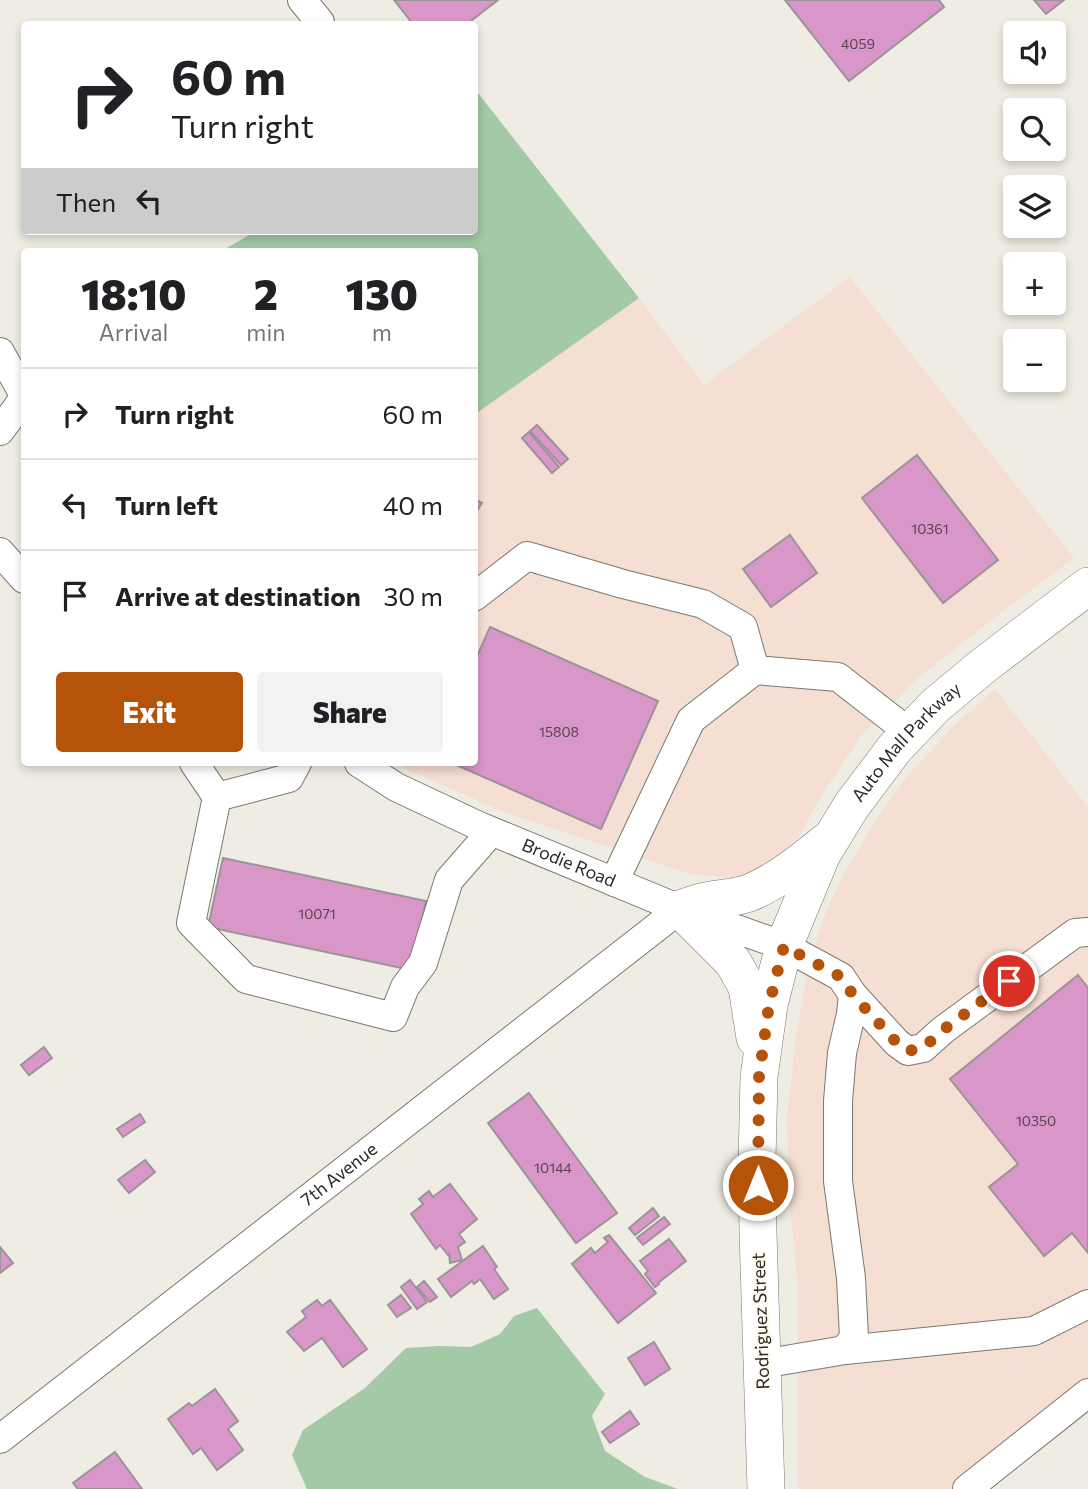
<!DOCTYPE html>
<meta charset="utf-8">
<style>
:root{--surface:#fff;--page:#f2f2f2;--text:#202124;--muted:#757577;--line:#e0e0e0;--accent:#b45309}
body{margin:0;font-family:Commissioner,sans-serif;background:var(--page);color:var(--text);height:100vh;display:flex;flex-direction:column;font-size:26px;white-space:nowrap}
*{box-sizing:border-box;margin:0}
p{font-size:23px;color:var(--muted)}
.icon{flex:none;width:38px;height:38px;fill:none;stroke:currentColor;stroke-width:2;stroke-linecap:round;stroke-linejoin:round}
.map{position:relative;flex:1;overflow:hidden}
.panel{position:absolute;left:21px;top:248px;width:457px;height:518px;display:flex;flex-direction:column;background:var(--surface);border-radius:7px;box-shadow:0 4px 10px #0003}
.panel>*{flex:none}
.banner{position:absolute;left:21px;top:21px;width:457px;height:214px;border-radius:7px;box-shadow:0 4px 10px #0003;background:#fff;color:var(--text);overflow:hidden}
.tools{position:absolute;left:1003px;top:21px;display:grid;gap:14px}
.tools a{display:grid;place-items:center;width:63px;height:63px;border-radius:7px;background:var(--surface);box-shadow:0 4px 10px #0003;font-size:35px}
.pin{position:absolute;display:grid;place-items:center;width:60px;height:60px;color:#fff;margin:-30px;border:4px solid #fff;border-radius:50%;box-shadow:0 2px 7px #0007}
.me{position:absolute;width:77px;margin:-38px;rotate:0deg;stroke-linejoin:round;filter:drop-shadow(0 0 5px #0008)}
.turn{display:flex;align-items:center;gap:24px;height:147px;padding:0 35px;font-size:32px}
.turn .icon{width:91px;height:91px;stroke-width:2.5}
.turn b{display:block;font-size:49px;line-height:60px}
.then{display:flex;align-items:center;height:66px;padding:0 35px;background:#0003;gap:14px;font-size:26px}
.eta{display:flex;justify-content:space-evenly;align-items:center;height:119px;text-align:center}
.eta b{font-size:42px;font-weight:800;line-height:49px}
.cta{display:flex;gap:14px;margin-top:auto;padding:14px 35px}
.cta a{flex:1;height:80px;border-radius:7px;background:var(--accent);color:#fff;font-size:28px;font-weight:800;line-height:80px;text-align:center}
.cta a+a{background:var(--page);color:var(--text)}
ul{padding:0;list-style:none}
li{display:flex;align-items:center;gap:21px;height:91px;padding:0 35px;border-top:2px solid var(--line)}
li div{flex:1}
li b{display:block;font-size:26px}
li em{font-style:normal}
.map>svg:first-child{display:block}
.commercial{fill:#f5ded2}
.green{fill:#a3c9a6}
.building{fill:#d997c9;stroke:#9c9399;stroke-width:2}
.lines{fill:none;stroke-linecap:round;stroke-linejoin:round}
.minor-casing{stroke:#7a786f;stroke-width:30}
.major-casing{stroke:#7a786f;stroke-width:38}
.minor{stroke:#fff;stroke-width:28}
.major{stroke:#fff;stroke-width:37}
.route{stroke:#b45309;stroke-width:12;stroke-dasharray:0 21.6}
.labels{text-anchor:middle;stroke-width:5;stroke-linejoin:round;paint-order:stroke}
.number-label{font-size:14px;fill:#56444e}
.street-label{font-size:18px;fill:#2a2925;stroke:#fdfaf0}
</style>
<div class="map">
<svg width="1088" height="1489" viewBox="0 0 1088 1489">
<rect width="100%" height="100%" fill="#efede3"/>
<g class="commercial">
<polygon points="850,277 1074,558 980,629 917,679 862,735 818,801 799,837 771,861 736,878 689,874 512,815 409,771 399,763 474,763 474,415 639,298 704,385"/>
<polygon points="995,689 1088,807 1088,1380 955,1489 798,1489 798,1286 789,1193 787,1117 796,1037 809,963 826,912 845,871 879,816 907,776 956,724"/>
</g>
<g class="green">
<polygon points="474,88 639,298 474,415 474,252 220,252 256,231 474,231"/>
<polygon points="537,1308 605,1394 592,1416 605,1451 645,1477 678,1489 307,1489 292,1455 303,1430 365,1388 406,1348 439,1346 471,1347 500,1334 514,1316"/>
</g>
<g class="building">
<polygon points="394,0 498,0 467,24 413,24"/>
<polygon points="785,0 939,0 944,7 849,81"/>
<polygon points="1034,0 1064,0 1046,14"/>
<polygon points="537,425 568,459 561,465 530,431"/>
<polygon points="529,432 559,467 552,473 522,438"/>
<polygon points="917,455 998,560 943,603 862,498"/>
<polygon points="474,499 482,503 474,515"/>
<polygon points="790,535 817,573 771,607 743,569"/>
<polygon points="490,627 658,701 601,829 452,763 474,763 474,663"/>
<polygon points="223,858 426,901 411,970 208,927"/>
<polygon points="1078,975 1088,988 1088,1253 1072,1233 1044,1256 989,1187 1018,1164 950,1079"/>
<polygon points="44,1047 52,1058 29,1075 21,1065"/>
<polygon points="529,1093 617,1213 576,1243 488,1123"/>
<polygon points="140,1114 145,1122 123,1137 117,1129"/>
<polygon points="145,1160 155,1172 129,1193 118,1180"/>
<polygon points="450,1184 477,1219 459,1234 465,1242 458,1247 462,1260 450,1263 449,1254 448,1255 440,1245 436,1249 411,1214 423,1204 419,1199 429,1191 433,1197"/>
<polygon points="653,1208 659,1216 635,1235 629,1228"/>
<polygon points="664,1217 670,1224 643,1245 637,1238"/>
<polygon points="609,1235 656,1293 618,1323 572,1264 591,1248 595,1253 608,1242 604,1238"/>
<polygon points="669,1239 686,1261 658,1283 659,1284 655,1287 645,1274 648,1271 640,1261"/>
<polygon points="483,1246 497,1267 494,1269 508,1289 494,1299 480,1279 474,1284 472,1281 451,1297 438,1279"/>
<polygon points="0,1247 13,1263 0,1273"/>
<polygon points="410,1280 427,1302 417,1309 401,1287"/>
<polygon points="424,1281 437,1297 430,1302 417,1287"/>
<polygon points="401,1295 411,1308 397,1317 388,1305"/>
<polygon points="317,1300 322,1306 330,1300 367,1349 343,1367 322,1338 304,1351 287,1332 306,1317 302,1311"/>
<polygon points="654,1342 670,1369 645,1385 628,1358"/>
<polygon points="215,1389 238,1421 228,1429 243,1450 217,1470 201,1448 193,1454 168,1419 189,1403 192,1406"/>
<polygon points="630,1411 639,1424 610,1443 602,1432"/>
<polygon points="115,1452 142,1489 78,1489 73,1483"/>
</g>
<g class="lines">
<defs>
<g id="minor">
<polyline points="302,0 320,22"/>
<polyline points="0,352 24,395"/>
<polyline points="0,431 24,398"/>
<polyline points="0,552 24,579"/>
<polyline points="474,597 527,556 623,584 703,604 743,627 755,670"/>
<polyline points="194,763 217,797 191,923 246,979 393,1017 405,987 423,963 449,880 491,832"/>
<path id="s1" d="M359,763l37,24 83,39 201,83 104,37 57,31 12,18 -2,19 -9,39 -4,48v80l13,97 3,59 -9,13 -83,14"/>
<polyline points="217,797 289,778 297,763"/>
<polyline points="614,882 691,720 755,670 838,677 910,733"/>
<polyline points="853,995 897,1043 908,1051 923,1048 943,1030 1075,933 1088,932"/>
<polyline points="845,1350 1034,1331 1088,1304"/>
<path id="s2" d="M0,1439l680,-530"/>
<polyline points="967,1489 1088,1393"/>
</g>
<g id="major">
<path d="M755,1038l-8,-51 -14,-25 -53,-53c8,-3 17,-6 26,-8 14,-3 29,-3 43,-8 29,-12 53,-32 77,-51"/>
<path id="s3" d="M766,1489l-8,-256 -1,-73 2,-83 10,-72 15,-59 38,-92 30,-49 43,-57 40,-42 48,-40 105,-80"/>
</g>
</defs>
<use href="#minor" class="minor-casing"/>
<use href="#major" class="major-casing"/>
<use href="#minor" class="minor"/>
<use href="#major" class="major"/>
</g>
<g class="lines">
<polyline class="route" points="758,1185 759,1077 769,1005 784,946 841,977 853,995 897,1043 908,1051 923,1048 943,1030 1009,981"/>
</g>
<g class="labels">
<g class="number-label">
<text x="858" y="49">4059</text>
<text x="930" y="534">10361</text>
<text x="559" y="737">15808</text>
<text x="317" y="919">10071</text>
<text x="1036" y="1126">10350</text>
<text x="553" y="1173">10144</text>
</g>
<g class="street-label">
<text dy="6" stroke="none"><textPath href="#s3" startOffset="786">Auto Mall Parkway</textPath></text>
<text dy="6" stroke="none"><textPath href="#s1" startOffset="233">Brodie Road</textPath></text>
<text dy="6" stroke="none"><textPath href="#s2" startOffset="430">7th Avenue</textPath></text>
<text transform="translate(761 1321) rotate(-92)" y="6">Rodriguez Street</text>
</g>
</g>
</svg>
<div class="tools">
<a><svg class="icon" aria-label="sound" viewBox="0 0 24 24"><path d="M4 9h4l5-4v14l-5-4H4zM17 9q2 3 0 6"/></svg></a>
<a><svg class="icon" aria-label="search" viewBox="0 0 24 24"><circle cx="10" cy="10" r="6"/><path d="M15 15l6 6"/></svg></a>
<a><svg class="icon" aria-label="layers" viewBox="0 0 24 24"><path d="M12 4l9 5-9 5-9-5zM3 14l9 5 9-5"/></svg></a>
<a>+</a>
<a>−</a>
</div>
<div class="pin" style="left:1009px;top:981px;background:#d93025"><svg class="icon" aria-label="arrive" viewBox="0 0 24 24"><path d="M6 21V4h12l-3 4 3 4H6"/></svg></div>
<svg class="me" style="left:758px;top:1185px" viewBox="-20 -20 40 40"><circle r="17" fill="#b45309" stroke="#fff" stroke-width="3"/><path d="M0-11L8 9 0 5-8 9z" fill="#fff"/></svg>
<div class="banner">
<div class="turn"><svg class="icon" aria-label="right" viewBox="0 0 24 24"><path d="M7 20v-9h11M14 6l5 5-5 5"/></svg><div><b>60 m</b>Turn right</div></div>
<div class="then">Then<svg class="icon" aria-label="left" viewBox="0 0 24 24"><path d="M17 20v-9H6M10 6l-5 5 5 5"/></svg></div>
</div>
<section class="panel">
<div class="eta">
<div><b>18:10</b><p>Arrival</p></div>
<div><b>2</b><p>min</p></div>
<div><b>130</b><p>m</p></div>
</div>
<ul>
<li><svg class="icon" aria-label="right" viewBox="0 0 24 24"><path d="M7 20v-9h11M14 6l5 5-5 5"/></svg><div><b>Turn right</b></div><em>60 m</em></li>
<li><svg class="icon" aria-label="left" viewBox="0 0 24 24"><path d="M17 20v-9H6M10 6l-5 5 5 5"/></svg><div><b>Turn left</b></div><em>40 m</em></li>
<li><svg class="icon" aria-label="arrive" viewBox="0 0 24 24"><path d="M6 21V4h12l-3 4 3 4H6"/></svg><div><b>Arrive at destination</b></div><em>30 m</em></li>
</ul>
<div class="cta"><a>Exit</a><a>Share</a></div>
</section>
</div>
